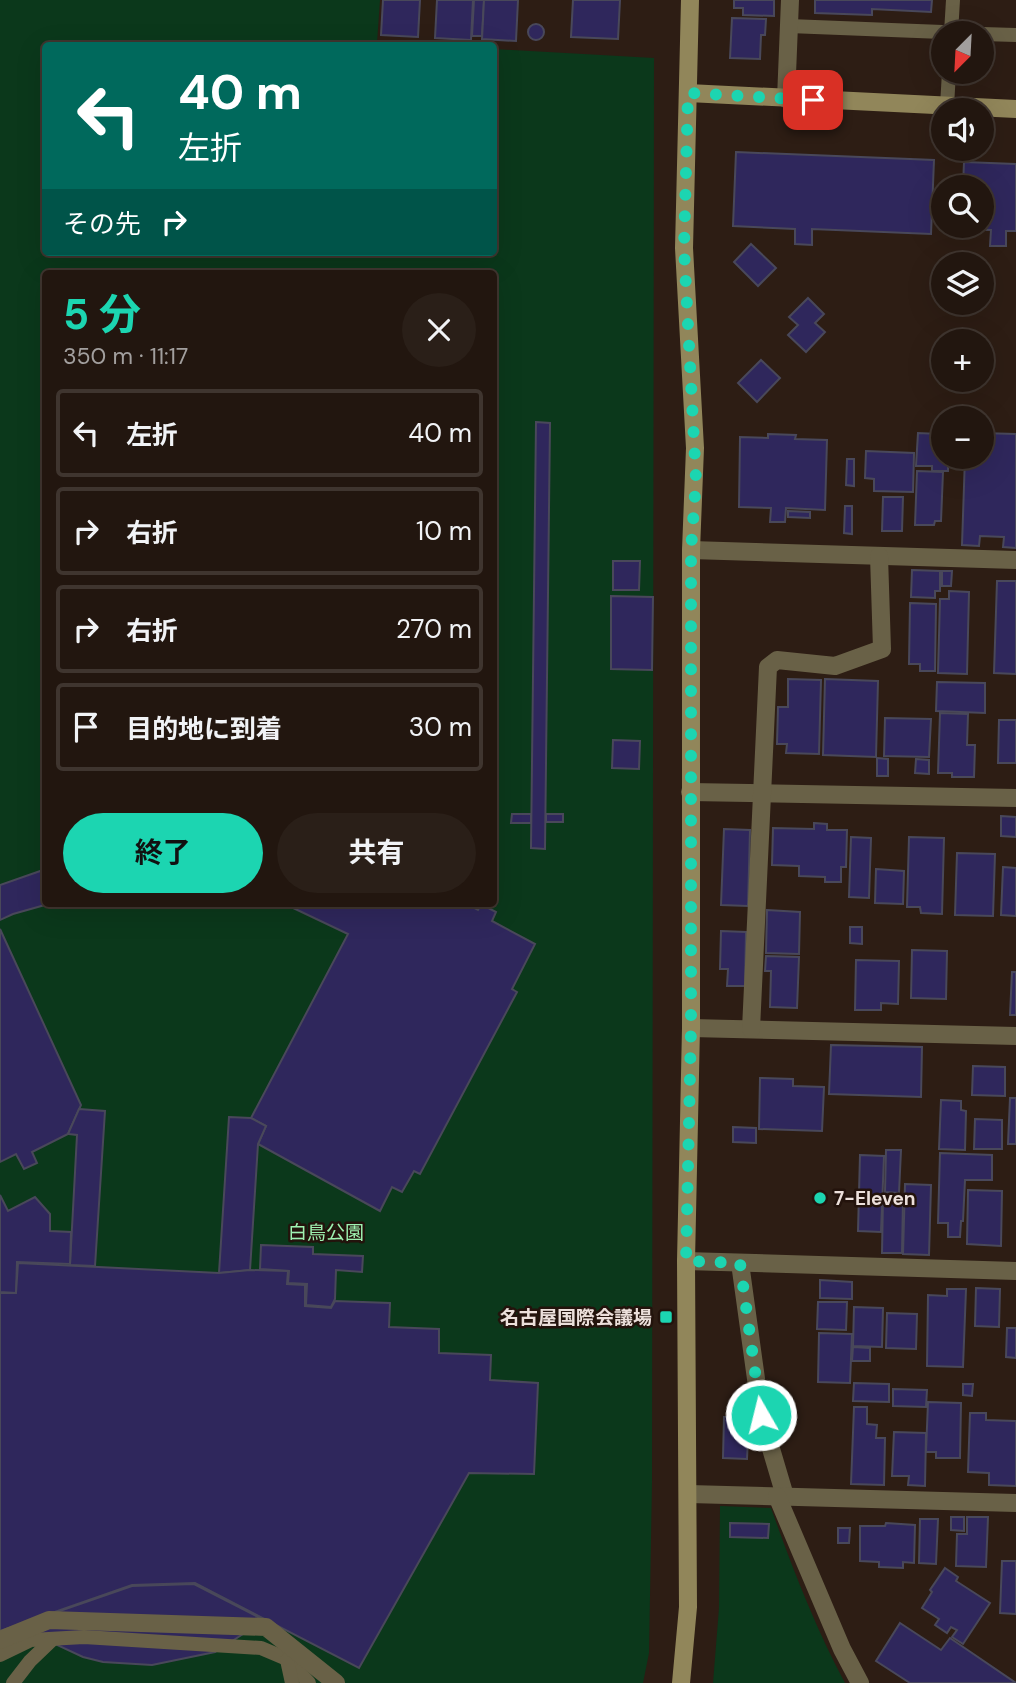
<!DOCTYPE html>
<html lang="ja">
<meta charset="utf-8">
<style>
:root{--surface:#22160f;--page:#2a1f18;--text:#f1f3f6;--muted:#a29f9e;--line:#3f352f;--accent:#1cd5b1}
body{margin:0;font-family:"DM Sans","Noto Sans JP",sans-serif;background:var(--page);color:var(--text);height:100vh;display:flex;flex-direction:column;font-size:26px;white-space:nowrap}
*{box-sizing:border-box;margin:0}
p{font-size:23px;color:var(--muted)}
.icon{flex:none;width:38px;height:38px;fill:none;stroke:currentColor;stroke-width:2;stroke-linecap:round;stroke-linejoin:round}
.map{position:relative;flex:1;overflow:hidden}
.sheet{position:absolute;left:42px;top:270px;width:455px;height:637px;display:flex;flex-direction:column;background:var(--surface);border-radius:7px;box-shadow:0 7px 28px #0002,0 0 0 2px var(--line)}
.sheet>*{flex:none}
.hud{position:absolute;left:42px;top:42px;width:455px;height:214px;border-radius:7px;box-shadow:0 7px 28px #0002,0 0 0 2px var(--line);background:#00695c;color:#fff;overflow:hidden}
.needle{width:46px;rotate:204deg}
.tools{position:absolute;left:931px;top:21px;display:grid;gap:14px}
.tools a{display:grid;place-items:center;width:63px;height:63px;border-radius:50%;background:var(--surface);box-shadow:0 7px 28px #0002,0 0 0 2px var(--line);font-size:35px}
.pin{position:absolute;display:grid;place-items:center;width:60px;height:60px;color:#fff;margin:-30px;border-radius:14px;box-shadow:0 4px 10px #0006}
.me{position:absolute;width:77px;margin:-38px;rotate:352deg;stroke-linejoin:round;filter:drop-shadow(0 0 5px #0008)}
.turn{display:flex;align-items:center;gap:24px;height:147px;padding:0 21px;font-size:32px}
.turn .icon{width:91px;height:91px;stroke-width:2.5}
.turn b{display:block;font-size:49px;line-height:60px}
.then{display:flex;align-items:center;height:66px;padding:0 21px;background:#0003;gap:14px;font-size:26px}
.round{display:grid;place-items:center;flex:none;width:74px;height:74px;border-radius:37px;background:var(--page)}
.head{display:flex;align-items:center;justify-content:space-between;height:119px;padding:0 21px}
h1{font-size:42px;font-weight:700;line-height:52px;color:var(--accent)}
.cta{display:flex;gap:14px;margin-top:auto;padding:14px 21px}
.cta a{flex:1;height:80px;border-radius:42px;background:var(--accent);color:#111;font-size:28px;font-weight:700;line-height:80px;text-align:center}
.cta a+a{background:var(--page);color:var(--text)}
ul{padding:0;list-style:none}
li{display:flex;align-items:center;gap:21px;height:88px;margin:0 14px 10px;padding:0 7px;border:4px solid var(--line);border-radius:7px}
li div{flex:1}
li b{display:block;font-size:26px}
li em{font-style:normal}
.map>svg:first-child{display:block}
.green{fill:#0b381b;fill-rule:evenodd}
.building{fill:#2f275c;stroke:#49485a;stroke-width:2}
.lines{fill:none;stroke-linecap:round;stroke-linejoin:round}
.lane{stroke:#696147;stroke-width:14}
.street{stroke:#696147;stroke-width:18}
.secondary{stroke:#91865a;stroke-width:18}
.route{stroke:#1cd5b1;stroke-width:12;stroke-dasharray:0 21.6}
.poi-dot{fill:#1cd5b1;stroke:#23130c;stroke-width:2.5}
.labels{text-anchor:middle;stroke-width:5;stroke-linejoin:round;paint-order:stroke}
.poi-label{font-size:19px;font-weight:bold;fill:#ece0db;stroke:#23130c;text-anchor:start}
.park-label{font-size:19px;fill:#9ef2b1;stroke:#23130c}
</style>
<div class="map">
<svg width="1016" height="1683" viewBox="0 0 1016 1683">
<rect width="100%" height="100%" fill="#2d1d14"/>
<g class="green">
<path d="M0,0h380l-3,43 41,2 -372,1v206h448v-203l160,9 -2,1425 -3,170 -6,30h-643zM46,273h448v630h-448z"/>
<path d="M720,1506l51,2c21,59 44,119 74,175h-132l6,-75z"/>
</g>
<g class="building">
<polygon points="383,0 420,0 418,37 381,35"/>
<polygon points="437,0 473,0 471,40 435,38"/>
<polygon points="474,0 484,0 482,36 472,36"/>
<polygon points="484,0 518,0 516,41 482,39"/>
<polygon points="573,0 620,0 618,39 571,37"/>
<polygon points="734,0 774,0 774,16 743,15 743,8 734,8"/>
<polygon points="815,0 932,0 931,12 872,9 872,15 815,13"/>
<polygon points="732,18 766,19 765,35 761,35 760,59 730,58"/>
<circle cx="536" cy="32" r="8"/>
<polygon points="736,152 934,160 931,234 812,229 812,245 795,244 795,229 733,226"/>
<polygon points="964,162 1016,164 1016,231 1006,231 1006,246 990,246 991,230 961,229 961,226 982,226 982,187 963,187"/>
<polygon points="751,244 776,268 758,286 734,262"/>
<polygon points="808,298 824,314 815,323 825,332 806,352 788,335 798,325 789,317"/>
<polygon points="761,360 780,378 757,402 738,383"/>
<polygon points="536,422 550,423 545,849 531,848"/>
<polygon points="939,429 943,429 943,457 948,457 948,471 932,471 932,466 916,466 918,433 939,434"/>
<polygon points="982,433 1016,434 1016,548 1003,547 1004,537 980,536 979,546 962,545 965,457 982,457"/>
<polygon points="768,434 796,435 795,439 827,440 825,510 786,508 785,522 770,522 771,508 739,507 740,437 768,438"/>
<polygon points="866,451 914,453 913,492 874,491 874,479 865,478"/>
<polygon points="847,459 854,459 854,486 846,485"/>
<polygon points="917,471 943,472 941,521 935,521 934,525 915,525"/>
<polygon points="883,497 903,497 902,531 882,531"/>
<polygon points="845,506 852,506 852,534 844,533"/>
<polygon points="788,511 810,512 810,518 788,517"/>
<polygon points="613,561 640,561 639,590 613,590"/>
<polygon points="912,570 940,571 940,591 935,591 935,598 911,597"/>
<polygon points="942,571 952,571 951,586 942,586"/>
<polygon points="997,581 1016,581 1016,674 994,673"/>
<polygon points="949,591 969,592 967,674 938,673 940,599 949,599"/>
<polygon points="611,596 653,597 652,670 611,669"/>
<polygon points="910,603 936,604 935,671 920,671 920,664 909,664"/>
<polygon points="788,679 821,680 819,754 786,753 787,744 777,744 778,707 788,707"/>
<polygon points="825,679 878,681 876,757 823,755"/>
<polygon points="937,682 985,683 985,713 936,711"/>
<polygon points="940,713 968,714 967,745 975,745 974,777 952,777 952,773 938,773"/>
<polygon points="885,718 931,719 929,757 884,756"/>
<polygon points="999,720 1016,720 1016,763 998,763"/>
<polygon points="613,740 640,741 639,769 612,768"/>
<polygon points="877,758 888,759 888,776 877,776"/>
<polygon points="916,759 929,760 929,774 915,773"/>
<polygon points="512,814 531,814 531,823 511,823"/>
<rect x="546" y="814" width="17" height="8"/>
<polygon points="1001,816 1016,817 1016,837 1001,836"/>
<polygon points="814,823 827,824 827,830 847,830 846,867 841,867 841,882 825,882 825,877 799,876 799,866 772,865 773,828 814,829"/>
<polygon points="724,829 750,830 748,906 721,905"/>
<polygon points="851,837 871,838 869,898 849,897"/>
<polygon points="909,837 944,838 942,914 921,913 920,907 907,907"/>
<polygon points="957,853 995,854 993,916 955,915"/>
<polygon points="1003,867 1016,868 1016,916 1001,915"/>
<polygon points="46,869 46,903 52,903 13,914 0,920 0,885"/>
<polygon points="876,869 904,871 903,904 875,903"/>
<polygon points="277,903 361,903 364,905 365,903 465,903 478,910 481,904 496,912 492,921 535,944 512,989 517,992 420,1174 414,1171 402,1192 392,1187 380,1211 258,1144 266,1126 251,1118 348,934 289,906"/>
<polygon points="767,910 800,912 799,954 766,953"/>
<polygon points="850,927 862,927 862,944 850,943"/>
<polygon points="0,929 81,1105 68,1134 32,1152 37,1163 24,1169 16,1154 0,1162"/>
<polygon points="721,931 746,932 745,986 727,986 728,969 720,969"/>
<polygon points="912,950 947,951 946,999 911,998"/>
<polygon points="766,956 799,957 797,1008 770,1007 771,971 765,971"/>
<polygon points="856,960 899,961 898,1004 881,1003 881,1010 855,1010"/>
<polygon points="1012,972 1016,972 1016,1015 1010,1015"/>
<polygon points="831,1045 922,1047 921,1097 829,1094"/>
<polygon points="973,1066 1005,1067 1005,1096 972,1095"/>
<polygon points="760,1078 793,1079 793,1086 824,1087 822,1131 759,1129"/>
<polygon points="1010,1098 1016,1098 1016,1144 1008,1144"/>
<polygon points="941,1100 961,1101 961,1110 966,1111 965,1150 939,1149"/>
<polygon points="79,1109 105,1111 95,1266 70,1265 77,1135 68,1134"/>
<polygon points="229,1117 251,1118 266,1126 258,1144 250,1270 219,1273"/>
<polygon points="975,1119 1002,1120 1002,1149 974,1149"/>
<polygon points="733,1127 756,1128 756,1143 733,1142"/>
<polygon points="886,1150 901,1150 899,1193 885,1192"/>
<polygon points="940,1153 992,1155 992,1180 965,1180 963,1221 961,1221 960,1237 948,1237 948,1223 938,1223"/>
<polygon points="860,1155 884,1156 881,1232 858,1231"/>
<polygon points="905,1184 931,1185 929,1255 903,1254"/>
<polygon points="968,1190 1002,1191 1001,1246 967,1244"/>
<polygon points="0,1195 8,1211 35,1197 50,1214 50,1231 71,1232 70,1264 17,1262 16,1293 0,1292"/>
<polygon points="883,1199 903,1199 902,1253 882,1253"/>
<polygon points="261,1245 313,1247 313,1254 363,1256 362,1272 336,1270 335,1299 331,1307 306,1305 307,1284 288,1283 289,1271 260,1269"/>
<polygon points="18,1263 219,1273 250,1270 288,1271 287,1284 305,1285 305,1306 331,1308 335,1301 390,1303 389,1327 439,1329 439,1353 491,1355 490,1380 538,1383 534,1474 469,1473 359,1668 195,1583 132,1585 0,1631 0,1293 16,1293"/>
<polygon points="820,1280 852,1282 852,1299 820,1298"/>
<polygon points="976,1288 1000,1289 999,1327 975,1326"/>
<polygon points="947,1289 966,1289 963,1367 927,1366 928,1295 947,1296"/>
<polygon points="818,1302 847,1302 846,1330 817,1329"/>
<polygon points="854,1307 883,1308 882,1347 853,1346"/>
<polygon points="887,1313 917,1314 916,1349 886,1348"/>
<polygon points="1007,1328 1016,1328 1016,1358 1006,1357"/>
<polygon points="819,1333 852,1334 850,1383 818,1382"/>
<polygon points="853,1347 870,1348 870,1361 852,1361"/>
<polygon points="854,1383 889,1384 889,1402 853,1401"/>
<polygon points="963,1384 973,1384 972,1396 963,1395"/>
<polygon points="893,1389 927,1390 926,1407 893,1406"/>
<polygon points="928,1402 961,1403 960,1458 936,1458 936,1452 926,1452"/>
<polygon points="854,1407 867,1407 867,1424 877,1425 876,1438 885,1438 884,1485 851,1484"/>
<polygon points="970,1413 986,1413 986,1420 1016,1421 1016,1486 989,1485 989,1473 968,1472"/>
<polygon points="724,1417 749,1417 747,1459 723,1458"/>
<polygon points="894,1432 926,1433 925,1486 908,1485 909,1476 892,1476"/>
<polygon points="951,1517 964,1517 964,1531 951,1530"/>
<polygon points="967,1517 988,1517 986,1567 956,1566 957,1534 967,1534"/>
<polygon points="920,1519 938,1519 936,1564 919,1563"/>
<polygon points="730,1523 769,1524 768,1538 730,1537"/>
<polygon points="886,1523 915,1525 914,1563 903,1562 903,1568 879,1567 879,1562 860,1561 860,1526 885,1526"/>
<polygon points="838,1528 850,1528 849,1543 838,1543"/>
<polygon points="1002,1561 1016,1561 1016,1614 1000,1613"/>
<polygon points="945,1568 958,1577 956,1581 990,1603 963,1644 952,1637 957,1630 951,1627 947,1633 935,1625 939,1619 922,1608 932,1592 930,1590"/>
<polygon points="194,1584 260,1618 243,1634 215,1652 152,1665 103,1662 83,1657 57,1645 25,1623 132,1586"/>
<polygon points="900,1623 941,1650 950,1638 1016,1683 910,1683 876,1661"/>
</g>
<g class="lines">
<g class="lane">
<polyline points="789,26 968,33"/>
<polyline points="951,33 953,0"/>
<polyline points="982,34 1016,35"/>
<polyline points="947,106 949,72"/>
<polyline points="0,1655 31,1640 84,1637 261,1648 287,1659 309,1683"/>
<polyline points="287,1660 292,1683"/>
<polyline points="13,1683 30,1661 53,1639"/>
</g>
<g class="street">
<polyline points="786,99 790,0"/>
<polyline points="691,550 1016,560"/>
<polyline points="690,792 1016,798"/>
<polyline points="691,1028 1016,1036"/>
<polyline points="751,1029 768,667 777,660 835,666 882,649 879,556"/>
<polyline points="686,1261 1016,1271"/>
<polyline points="740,1263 761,1415 785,1496"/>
<polyline points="689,1494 1016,1503"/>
<polyline points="777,1496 842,1649 860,1683"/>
<polyline points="0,1640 49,1620 266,1627 336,1683"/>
</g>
<g class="secondary">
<polyline points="688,93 1016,109"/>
<polyline points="681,1683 688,1607 686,1261 691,1028 691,550 695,448 684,248 690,0"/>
</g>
</g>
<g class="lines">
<polyline class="route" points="761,1415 740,1263 686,1261 691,1028 691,550 696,480 684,248 688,93 813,100"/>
</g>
<g class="poi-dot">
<circle cx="820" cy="1198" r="7"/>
<rect x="659" y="1310" width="14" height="14" rx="3.5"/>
</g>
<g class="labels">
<g class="poi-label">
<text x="834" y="1205">7-Eleven</text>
<text x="652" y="1324" text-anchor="end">名古屋国際会議場</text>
</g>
<g class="park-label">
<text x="326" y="1239">白鳥公園</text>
</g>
</g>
</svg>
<div class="tools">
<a><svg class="needle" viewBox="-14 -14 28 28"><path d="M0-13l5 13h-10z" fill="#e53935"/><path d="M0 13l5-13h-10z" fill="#a29f9e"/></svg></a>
<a><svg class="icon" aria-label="sound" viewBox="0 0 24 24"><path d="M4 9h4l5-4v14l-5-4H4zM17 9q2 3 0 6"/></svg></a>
<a><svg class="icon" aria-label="search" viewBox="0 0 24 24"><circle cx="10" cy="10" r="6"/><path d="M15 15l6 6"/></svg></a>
<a><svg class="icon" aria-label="layers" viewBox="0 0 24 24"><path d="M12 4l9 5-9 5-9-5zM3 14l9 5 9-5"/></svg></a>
<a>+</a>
<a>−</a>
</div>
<div class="pin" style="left:813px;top:100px;background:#d93025"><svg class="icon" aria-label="arrive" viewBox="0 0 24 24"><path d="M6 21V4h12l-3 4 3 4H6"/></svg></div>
<svg class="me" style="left:761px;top:1415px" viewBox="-20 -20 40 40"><circle r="17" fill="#1cd5b1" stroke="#fff" stroke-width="3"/><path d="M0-11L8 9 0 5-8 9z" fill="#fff"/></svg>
<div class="hud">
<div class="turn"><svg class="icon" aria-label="left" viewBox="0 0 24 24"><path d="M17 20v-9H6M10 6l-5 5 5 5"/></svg><div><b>40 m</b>左折</div></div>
<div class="then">その先<svg class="icon" aria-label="right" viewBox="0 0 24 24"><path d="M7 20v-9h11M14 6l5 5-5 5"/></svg></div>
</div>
<section class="sheet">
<div class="head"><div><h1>5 分</h1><p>350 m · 11:17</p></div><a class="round"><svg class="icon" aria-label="close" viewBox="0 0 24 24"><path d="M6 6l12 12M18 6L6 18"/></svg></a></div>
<ul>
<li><svg class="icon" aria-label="left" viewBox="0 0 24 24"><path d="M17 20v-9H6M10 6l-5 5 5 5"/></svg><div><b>左折</b></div><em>40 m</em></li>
<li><svg class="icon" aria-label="right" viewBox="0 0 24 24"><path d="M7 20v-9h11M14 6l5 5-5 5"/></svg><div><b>右折</b></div><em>10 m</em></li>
<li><svg class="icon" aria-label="right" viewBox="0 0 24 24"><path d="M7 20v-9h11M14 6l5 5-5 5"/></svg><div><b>右折</b></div><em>270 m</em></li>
<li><svg class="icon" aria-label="arrive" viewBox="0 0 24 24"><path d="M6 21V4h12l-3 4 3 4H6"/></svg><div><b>目的地に到着</b></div><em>30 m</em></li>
</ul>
<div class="cta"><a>終了</a><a>共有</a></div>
</section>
</div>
